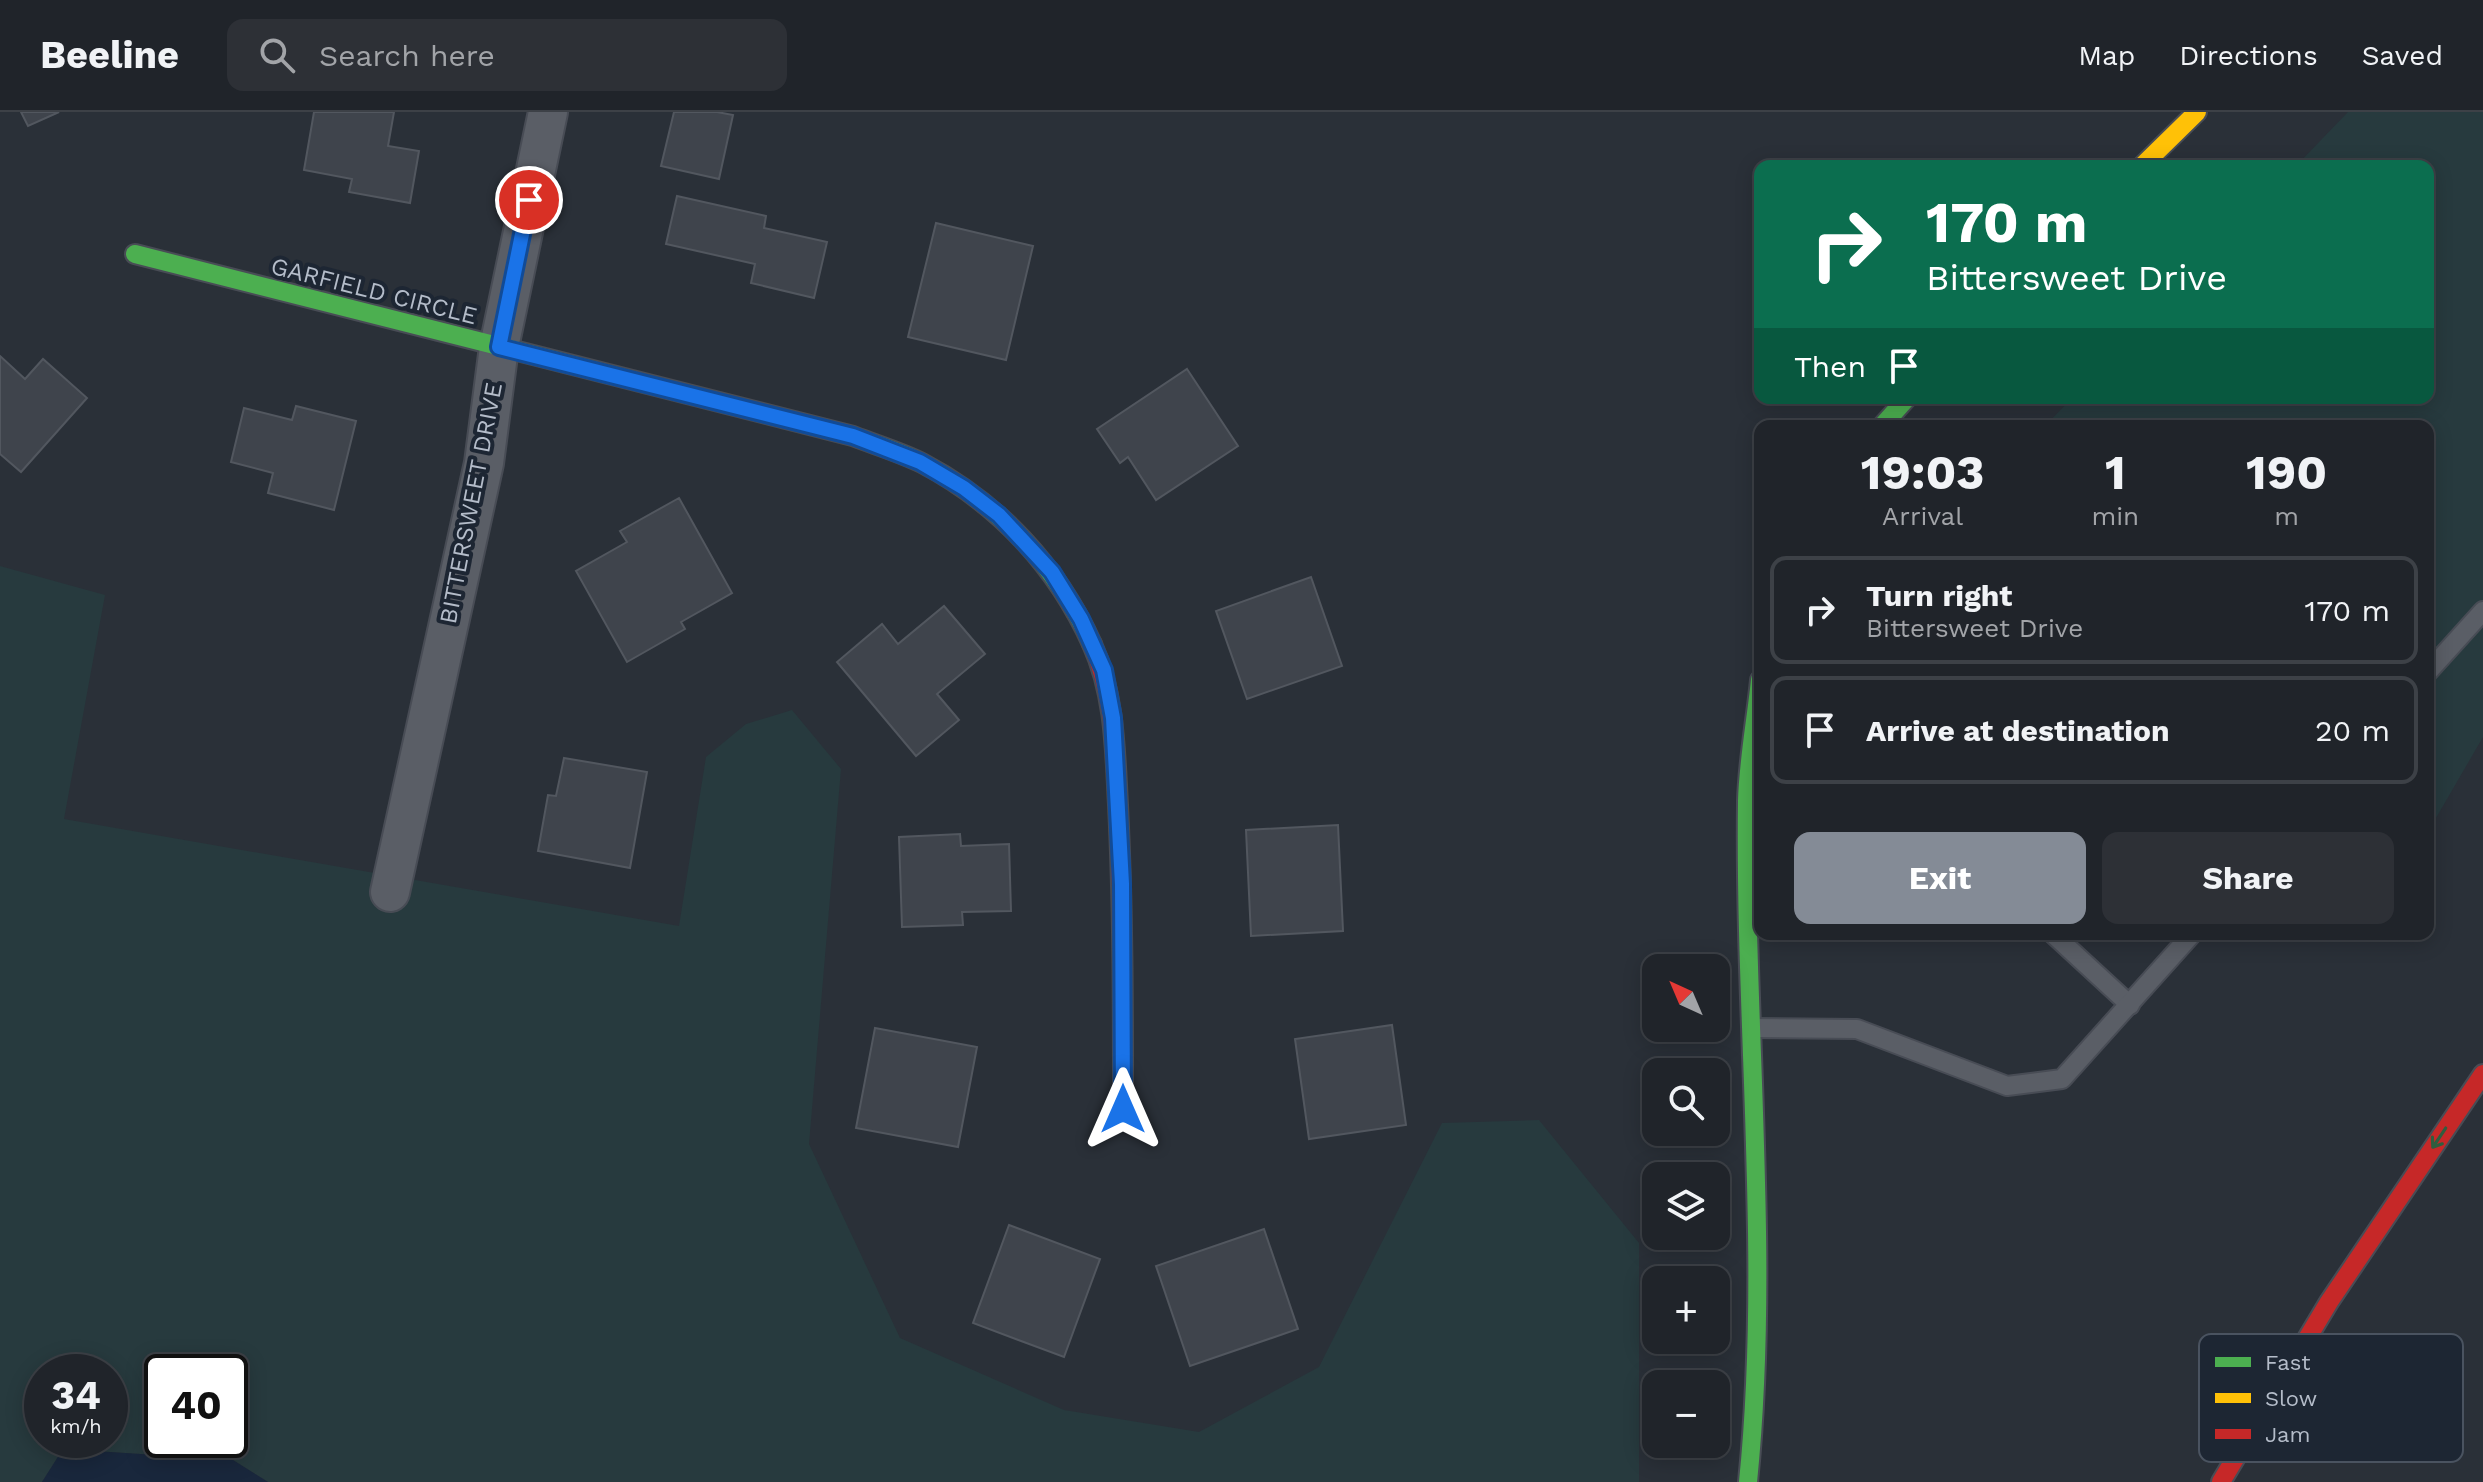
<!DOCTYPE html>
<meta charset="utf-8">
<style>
:root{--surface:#20242a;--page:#2d3036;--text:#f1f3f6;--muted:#a2a4a8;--line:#3d4147;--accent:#848b96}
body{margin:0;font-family:"Work Sans",sans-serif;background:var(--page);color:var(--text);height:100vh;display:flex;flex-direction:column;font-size:30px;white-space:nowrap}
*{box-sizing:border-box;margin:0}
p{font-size:26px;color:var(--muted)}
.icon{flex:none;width:44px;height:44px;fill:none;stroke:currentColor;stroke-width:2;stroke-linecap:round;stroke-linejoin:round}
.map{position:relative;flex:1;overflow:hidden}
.drawer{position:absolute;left:1754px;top:308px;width:680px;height:520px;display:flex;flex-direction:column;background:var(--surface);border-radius:16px;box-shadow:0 4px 20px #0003,0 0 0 2px var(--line)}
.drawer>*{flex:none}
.hud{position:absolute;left:1754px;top:48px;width:680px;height:244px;border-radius:16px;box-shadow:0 4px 20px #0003,0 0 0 2px var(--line);background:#0b6e4f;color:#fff;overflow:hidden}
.needle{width:52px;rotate:316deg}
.fabs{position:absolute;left:1642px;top:842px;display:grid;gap:16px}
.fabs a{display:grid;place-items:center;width:88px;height:88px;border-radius:16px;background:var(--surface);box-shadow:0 4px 20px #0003,0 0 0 2px var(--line);font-size:40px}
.speed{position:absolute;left:24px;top:1242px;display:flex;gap:16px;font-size:40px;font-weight:700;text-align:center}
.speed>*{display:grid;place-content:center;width:104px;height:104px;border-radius:50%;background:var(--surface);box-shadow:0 4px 20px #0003,0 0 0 2px var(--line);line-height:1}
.speed small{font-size:20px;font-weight:400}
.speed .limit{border:4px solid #111;border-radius:12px;background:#fff;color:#111}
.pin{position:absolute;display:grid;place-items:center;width:68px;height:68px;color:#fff;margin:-34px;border:4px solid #fff;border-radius:50%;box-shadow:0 2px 8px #0007}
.me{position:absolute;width:88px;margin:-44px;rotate:0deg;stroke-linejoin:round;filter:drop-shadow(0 0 6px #0008)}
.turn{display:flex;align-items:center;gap:28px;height:168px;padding:0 40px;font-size:36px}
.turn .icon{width:104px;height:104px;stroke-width:2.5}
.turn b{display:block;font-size:56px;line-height:68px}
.then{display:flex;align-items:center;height:76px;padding:0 40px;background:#0003;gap:16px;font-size:30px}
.eta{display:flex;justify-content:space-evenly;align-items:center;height:136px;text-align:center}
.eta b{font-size:48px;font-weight:700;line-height:56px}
.cta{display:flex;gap:16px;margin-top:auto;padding:16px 40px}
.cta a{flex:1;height:92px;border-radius:16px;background:var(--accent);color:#fff;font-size:32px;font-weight:700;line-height:92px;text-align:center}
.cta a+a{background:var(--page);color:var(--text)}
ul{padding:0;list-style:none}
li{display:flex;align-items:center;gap:24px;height:108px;margin:0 16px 12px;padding:0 24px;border:4px solid var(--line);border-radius:16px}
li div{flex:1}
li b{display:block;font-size:30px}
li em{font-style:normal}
header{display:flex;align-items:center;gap:48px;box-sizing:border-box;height:112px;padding:0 40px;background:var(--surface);border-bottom:2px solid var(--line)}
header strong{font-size:38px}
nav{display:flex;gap:44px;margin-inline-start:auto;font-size:28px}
.search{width:560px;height:72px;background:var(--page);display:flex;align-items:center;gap:20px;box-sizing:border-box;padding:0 28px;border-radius:16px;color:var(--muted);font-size:30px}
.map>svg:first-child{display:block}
.green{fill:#273a3e;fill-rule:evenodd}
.water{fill:#19273c}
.building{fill:#3f444c;stroke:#52575f;stroke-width:2}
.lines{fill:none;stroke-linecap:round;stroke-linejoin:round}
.lane-casing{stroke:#484c55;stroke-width:22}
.street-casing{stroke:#484c55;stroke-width:42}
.fast-casing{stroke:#484c55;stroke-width:22}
.slow-casing{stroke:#484c55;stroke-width:22}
.jam-casing{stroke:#484c55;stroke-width:22}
.lane{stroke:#5a5e66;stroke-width:18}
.street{stroke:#5a5e66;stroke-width:38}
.fast{stroke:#4caf50;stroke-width:18}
.slow{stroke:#ffc107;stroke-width:18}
.jam{stroke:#c62828;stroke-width:18}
.oneway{stroke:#305d3f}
.route-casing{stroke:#114b97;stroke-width:20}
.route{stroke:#1a73e8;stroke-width:14}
.labels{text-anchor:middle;stroke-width:8;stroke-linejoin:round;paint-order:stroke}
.street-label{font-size:24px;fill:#b4bcc9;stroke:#1d2633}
.key{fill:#1d2633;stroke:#4a5360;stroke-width:2}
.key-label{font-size:22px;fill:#b4bcc9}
</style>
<header>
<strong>Beeline</strong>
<div class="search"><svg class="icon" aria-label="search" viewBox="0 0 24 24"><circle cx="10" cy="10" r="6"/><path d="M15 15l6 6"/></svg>Search here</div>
<nav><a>Map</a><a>Directions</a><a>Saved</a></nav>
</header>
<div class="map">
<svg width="2483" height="1370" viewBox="0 0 2483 1370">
<rect width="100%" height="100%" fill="#2a3038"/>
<g class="green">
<polygon points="2348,0 2483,0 2483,625 2436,706 2428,711 2428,314 2045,314 2072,286 2428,286 2428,54 2296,54"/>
<path d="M0,454l105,29 -41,224 615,107 27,-169 40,-33 46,-14 49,59 -32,375 91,194 164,72 135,22 120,-65 123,-244 97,-3 100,123v239h-1371l-35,-22 -170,-11 -21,33h-42zM42,1260h68v68h-68zM162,1260h68v68h-68z"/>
</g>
<polygon class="water" points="63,1337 233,1348 268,1370 42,1370"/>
<g class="building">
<polygon points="21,0 59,0 28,14"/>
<polygon points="314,0 394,0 388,34 419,39 410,91 349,80 352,67 304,58"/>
<polygon points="674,0 717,0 733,3 719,67 661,54"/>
<polygon points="677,84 766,104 764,116 827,130 814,186 751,171 755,152 666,132"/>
<polygon points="936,111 1033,134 1006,248 908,225"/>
<polygon points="0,244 25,267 43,247 87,286 21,360 0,342"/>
<polygon points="1187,257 1238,334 1156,388 1128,345 1120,351 1097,317"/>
<polygon points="296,294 356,309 334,398 268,381 273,361 231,350 244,296 292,308"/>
<polygon points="679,386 732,481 681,510 685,517 627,550 576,459 627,430 620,419"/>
<polygon points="1311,465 1342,554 1247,587 1216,499"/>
<polygon points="944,494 985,542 937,582 959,608 916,644 837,550 882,512 898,532"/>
<polygon points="564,646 647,660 630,756 538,739 548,683 556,684"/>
<polygon points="1338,713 1343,819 1251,824 1246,718"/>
<polygon points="960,722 961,734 1009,732 1011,799 962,800 963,813 902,815 899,725"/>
<polygon points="1392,913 1406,1013 1309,1027 1295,927"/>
<polygon points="875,916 977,935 958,1035 856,1016"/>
<polygon points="1009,1113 1100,1147 1064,1245 973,1211"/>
<polygon points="1264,1117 1298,1217 1190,1254 1156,1154"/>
</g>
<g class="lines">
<defs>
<g id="lane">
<polyline points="2428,560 2483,499"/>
<polyline points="2053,822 2130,893"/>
<polyline points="1753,916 1857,917 2007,974 2062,967 2192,822"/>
</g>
<polyline id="street" points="390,780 484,351 499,235 548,0"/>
<g id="fast">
<path d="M135,142l718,182c23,9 47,16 69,27 76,40 135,103 170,181"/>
<polyline points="1882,314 1907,286"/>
<path d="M1748,1370c23,-226 -4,-454 -1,-681 1,-40 9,-81 13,-121"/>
</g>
<polyline id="slow" points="2142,54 2197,0"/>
<g id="jam">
<path d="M1092,532c23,51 23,106 26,161 5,101 5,203 5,304"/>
<polyline points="2221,1370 2329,1190 2483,962"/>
</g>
</defs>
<use href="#lane" class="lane-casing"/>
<use href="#street" class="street-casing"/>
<use href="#fast" class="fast-casing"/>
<use href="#slow" class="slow-casing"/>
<use href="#jam" class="jam-casing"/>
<use href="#lane" class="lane"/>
<use href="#street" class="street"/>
<use href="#fast" class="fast"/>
<use href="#slow" class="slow"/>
<use href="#jam" class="jam"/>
</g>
<defs><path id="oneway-shaft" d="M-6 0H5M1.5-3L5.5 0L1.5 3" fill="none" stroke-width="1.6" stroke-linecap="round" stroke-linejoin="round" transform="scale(2)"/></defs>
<use class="oneway" href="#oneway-shaft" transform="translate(2439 1026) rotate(124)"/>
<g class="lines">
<defs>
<polyline id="route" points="529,88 499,235 853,324 920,350 964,376 999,403 1052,460 1081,507 1104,558 1113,606 1122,772 1123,997"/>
</defs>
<use href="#route" class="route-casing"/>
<use href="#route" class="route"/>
</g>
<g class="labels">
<g class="street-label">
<text transform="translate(374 179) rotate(14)" y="8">GARFIELD CIRCLE</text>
<text transform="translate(471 391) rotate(-79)" y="8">BITTERSWEET DRIVE</text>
</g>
</g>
<rect x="2199" y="1222" width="264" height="128" rx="12" class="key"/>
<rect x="2215" y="1245" width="36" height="10" fill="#4caf50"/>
<rect x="2215" y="1281" width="36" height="10" fill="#ffc107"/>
<rect x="2215" y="1317" width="36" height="10" fill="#c62828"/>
<g class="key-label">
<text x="2265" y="1258">Fast</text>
<text x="2265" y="1294">Slow</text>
<text x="2265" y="1330">Jam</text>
</g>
</svg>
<div class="fabs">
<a><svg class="needle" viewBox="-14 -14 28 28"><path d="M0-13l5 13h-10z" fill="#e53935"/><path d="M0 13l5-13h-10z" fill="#a2a4a8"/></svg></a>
<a><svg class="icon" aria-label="search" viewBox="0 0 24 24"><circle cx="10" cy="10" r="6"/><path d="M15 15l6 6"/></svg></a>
<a><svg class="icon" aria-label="layers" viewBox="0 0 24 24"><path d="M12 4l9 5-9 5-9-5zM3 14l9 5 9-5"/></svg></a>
<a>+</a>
<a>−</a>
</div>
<div class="speed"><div>34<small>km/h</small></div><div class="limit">40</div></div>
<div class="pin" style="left:529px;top:88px;background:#d93025"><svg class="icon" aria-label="arrive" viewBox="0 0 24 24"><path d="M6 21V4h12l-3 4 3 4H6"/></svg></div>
<svg class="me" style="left:1123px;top:997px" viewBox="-20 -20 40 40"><path d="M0-17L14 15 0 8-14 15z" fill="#1a73e8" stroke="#fff" stroke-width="4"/></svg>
<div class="hud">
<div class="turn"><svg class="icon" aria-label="right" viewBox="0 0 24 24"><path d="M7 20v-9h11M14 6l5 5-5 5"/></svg><div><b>170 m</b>Bittersweet Drive</div></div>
<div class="then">Then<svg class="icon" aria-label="arrive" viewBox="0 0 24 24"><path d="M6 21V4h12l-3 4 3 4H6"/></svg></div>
</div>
<section class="drawer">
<div class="eta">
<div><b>19:03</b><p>Arrival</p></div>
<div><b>1</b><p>min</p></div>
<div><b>190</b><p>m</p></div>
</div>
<ul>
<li><svg class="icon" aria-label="right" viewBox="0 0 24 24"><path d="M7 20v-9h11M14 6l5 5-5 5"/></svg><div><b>Turn right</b><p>Bittersweet Drive</p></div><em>170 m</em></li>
<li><svg class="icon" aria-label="arrive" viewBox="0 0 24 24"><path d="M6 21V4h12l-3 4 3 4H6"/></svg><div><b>Arrive at destination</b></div><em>20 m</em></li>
</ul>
<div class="cta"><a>Exit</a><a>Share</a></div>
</section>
</div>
